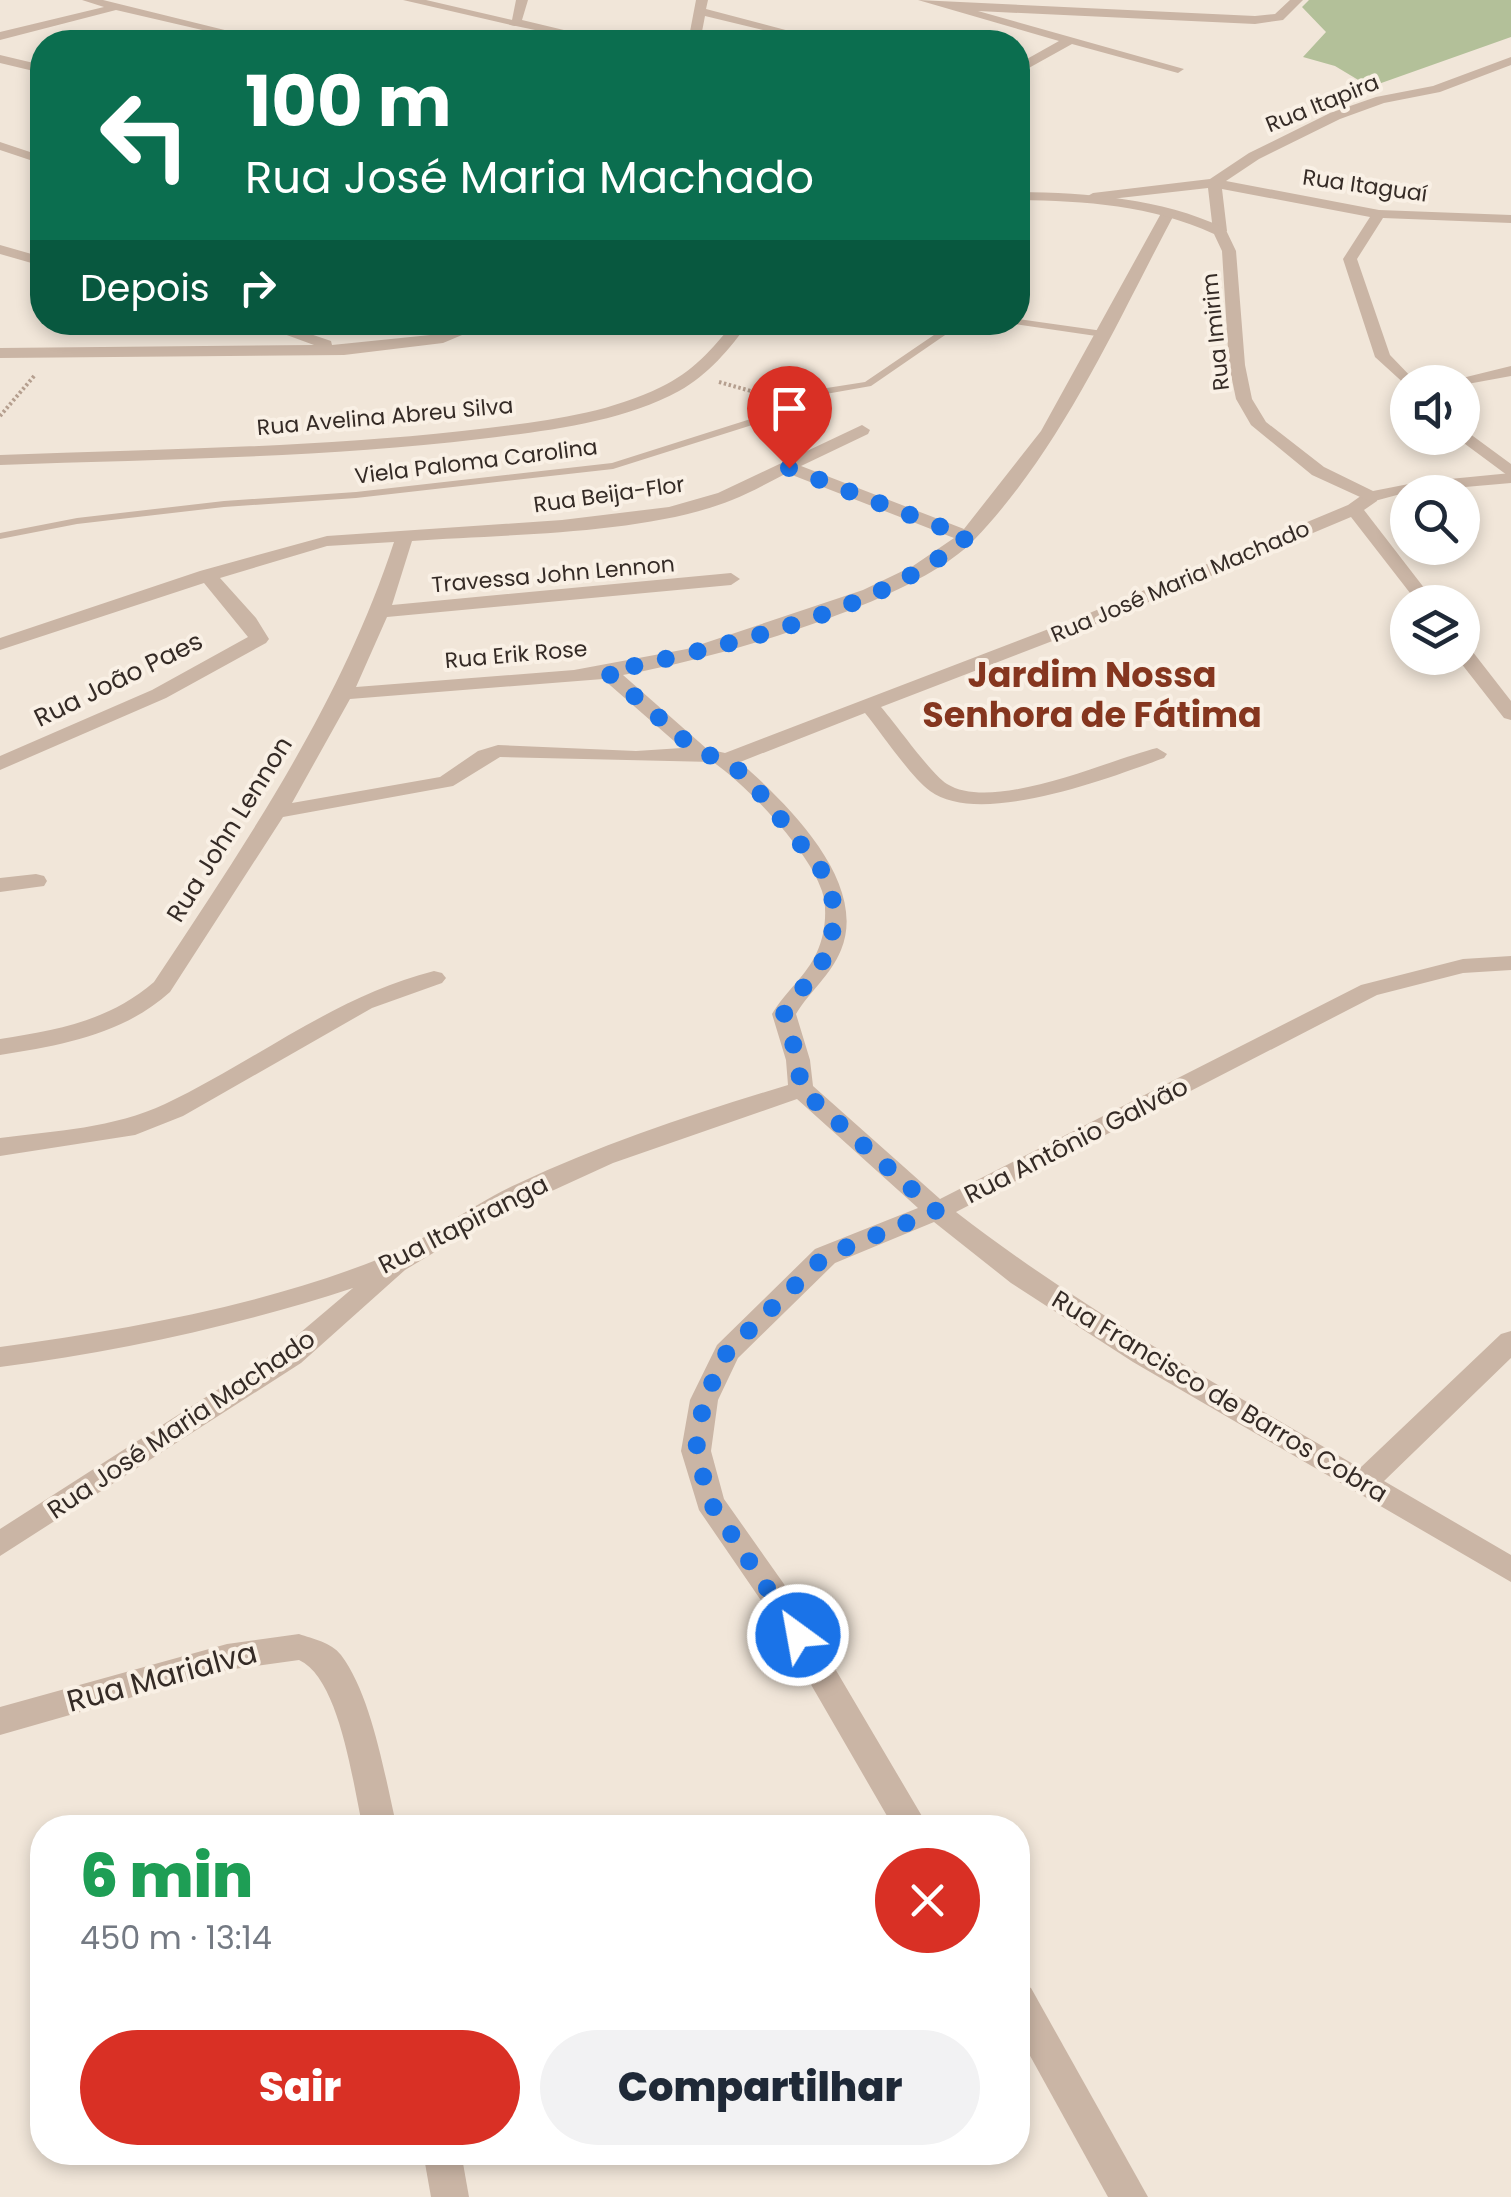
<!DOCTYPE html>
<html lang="pt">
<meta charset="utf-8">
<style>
:root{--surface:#fff;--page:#f2f2f3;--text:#1f2937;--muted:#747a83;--accent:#d93025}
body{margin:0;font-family:Poppins,sans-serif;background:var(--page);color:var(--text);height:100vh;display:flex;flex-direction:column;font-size:38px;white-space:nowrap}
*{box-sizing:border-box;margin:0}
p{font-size:32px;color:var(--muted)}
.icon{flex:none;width:55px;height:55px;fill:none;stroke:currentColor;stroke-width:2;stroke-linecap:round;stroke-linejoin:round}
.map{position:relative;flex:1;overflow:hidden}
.details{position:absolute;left:30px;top:1815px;width:1000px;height:350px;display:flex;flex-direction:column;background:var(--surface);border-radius:40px;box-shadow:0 5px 15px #0003}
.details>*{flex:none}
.guide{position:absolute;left:30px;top:30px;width:1000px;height:305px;border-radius:40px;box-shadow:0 5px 15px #0003;background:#0b6e4f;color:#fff;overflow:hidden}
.buttons{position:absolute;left:1390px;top:365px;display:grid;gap:20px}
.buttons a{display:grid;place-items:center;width:90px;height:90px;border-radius:50%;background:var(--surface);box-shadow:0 5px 15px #0003;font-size:50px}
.pin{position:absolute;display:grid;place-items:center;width:85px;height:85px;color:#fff;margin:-102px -42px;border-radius:50% 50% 50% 0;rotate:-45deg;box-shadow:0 0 10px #0007}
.pin .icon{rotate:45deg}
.me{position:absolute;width:110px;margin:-55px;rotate:328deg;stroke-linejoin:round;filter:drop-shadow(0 0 8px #0008)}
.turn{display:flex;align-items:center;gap:35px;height:210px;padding:0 50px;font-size:45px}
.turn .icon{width:130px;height:130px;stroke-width:2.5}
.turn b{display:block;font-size:70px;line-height:85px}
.then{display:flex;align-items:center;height:95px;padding:0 50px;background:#0003;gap:20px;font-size:38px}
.round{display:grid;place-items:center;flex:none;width:105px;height:105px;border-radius:52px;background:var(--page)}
.overview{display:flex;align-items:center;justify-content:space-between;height:170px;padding:0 50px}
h1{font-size:60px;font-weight:800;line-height:75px;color:#1e9e55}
.cta{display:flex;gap:20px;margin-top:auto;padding:20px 50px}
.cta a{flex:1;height:115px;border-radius:60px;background:var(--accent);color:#fff;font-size:40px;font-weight:800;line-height:115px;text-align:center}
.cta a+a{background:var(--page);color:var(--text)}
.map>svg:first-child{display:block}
.green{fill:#b3c099}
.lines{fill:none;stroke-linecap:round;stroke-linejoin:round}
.path{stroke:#b59f8f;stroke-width:4;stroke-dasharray:2.5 2.5;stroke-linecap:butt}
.service{fill:#cab5a5;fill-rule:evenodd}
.minor{fill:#cab5a5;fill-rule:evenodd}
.tertiary{fill:#cab5a5;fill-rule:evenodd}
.route{stroke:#1a73e8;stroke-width:18;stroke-dasharray:0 32.4}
.labels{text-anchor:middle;stroke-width:8;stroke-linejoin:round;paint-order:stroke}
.far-street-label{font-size:22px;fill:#352b26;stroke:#f9f0e5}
.street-label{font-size:25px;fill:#352b26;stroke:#f9f0e5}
.near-street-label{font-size:30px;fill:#352b26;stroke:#f9f0e5}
.district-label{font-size:35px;font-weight:bold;fill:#85361f;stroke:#f9f0e5}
</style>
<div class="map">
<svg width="1511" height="2197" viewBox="0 0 1511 2197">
<rect width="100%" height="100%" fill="#f1e6d9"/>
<polygon class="green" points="1309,0 1511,0 1511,37 1370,87 1335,66 1303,57 1326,32 1302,7"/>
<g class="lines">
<g class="path">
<polyline points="719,382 765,395"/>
<polyline points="0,416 35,375"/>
</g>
<g class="service">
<polygon points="1018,319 1103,331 1108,334 1103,337 1015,324"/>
<polygon points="953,322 964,322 871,386 820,395 781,416 613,469 356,498 224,507 77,524 0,539 0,533 77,518 224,501 356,492 612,463 773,412 814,390 865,382"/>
</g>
<g class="minor">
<polygon points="82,0 103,0 273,42 254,42 116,10 0,40 0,32 104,7"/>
<polygon points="403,0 426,0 521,22 515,26"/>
<polygon points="696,0 708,0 706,9 831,42 812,42 705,16 700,42 688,42"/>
<polygon points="918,0 1255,16 1275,14 1290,0 1303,0 1283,20 1255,24 978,11 1184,69 1178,73 1072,44 1018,74 1018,64 1059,41"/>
<polygon points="0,55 42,65 42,73 0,63"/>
<polygon points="1511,57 1511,65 1440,92 1384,103 1340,119 1259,159 1226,181 1379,210 1511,215 1511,223 1383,218 1357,259 1390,355 1416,382 1408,382 1408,387 1375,357 1343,259 1370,217 1222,189 1227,231 1220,235 1213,231 1208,188 1093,201 1086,197 1093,193 1210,179 1249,153 1330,113 1376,97 1433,86"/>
<polygon points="0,142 42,156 42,164 0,150"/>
<path d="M1164,208l12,3c-60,112 -113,236 -202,329 -60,63 -264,120 -351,135l84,74 18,4 355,-136 268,-112 17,-12h12v8l-13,9 71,92h-18l-66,-85 -257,108 -213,82c15,17 50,67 66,77 47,29 161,-24 210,-36l10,6 -3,4c-52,19 -184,70 -234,33 -19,-14 -48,-57 -65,-78l-125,49c46,41 129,120 101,188 -10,25 -32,42 -45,64l14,46 3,26 127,113 421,-214 102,-26 48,-3v14l-48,3 -86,22 -421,217c127,98 266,175 404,256l141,-134 10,-3v27l-127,123 127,74v27l-378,-220 -122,-79 -77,-61 -99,41 -97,95 -20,42 -7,51 13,48 67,95 138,234h-35l-125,-216 -70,-102 -18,-59 9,-51 27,-55 98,-96 103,-41 -121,-109 -184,64 -125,57 -83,50 -104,93 -301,193v-27l281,-180 72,-61c-116,38 -232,63 -353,79v-20c129,-18 262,-41 384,-90 47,-19 87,-52 133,-73 87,-41 179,-71 271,-99l-2,-25 -14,-46c13,-22 35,-39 45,-62 8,-17 11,-43 5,-61 -13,-40 -75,-106 -109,-129l-213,-5 -47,29 -170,31 -113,175c-48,43 -108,53 -170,63v-16c57,-9 109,-18 154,-57 93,-141 187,-278 240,-440l-67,4 -107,32 36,40 13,21 -3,4 -100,55 -166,72v-14l152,-66 96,-53 -44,-54 -204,67v-12l200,-67 127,-35 235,-16 107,-13 49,-14 144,-68 8,5 -2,4 -67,32 163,63 77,-98zM787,473l167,65 -41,28 -50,24 -176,59 -113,21 -218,17 31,-70 344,-32 9,-6 -9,-6 -339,32 20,-64c95,-7 233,-6 320,-41 18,-7 37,-18 55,-27zM603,679l79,69 -46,3 -138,-6 -20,6 -38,26 -148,26 58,-104z"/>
<polygon points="0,245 42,257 42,266 0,254"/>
<polygon points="251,322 275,322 331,341 332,345 440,334 470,322 493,322 443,343 344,355 0,358 0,348 314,345"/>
<path d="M734,322h15c-19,27 -41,53 -70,69 -59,32 -134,40 -199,48 -159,19 -320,20 -480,26v-10c154,-6 308,-7 462,-24 66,-8 138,-14 199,-44 30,-14 52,-38 73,-65z"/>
<polygon points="1511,366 1511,376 1462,385 1446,382"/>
<polygon points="1462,428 1511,464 1511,478 1457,438 1462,438"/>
<polygon points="1462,645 1469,647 1511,701 1511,720 1504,718 1457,658 1462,658"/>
<polygon points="36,874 44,876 47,881 44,886 0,892 0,878"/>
<path d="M434,971l8,2 4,5 -4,5 -70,25 -189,108 -48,19 -135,21v-18c55,-7 114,-10 165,-34 91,-43 170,-108 269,-133z"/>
<path d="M299,1634c14,5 32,8 42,21 31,41 44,122 56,173h-34c-10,-42 -23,-150 -64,-168l-72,10 -227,65v-28l227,-63z"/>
<polygon points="1018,1983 1031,1988 1148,2197 1108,2197 1018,2034"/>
<polygon points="423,2152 461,2152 469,2197 431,2197"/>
</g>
<g class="tertiary">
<polygon points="516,0 528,0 522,20 614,42 593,42 511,25"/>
<path d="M1018,192c72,1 141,6 207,36l11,23 9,114 7,34 14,23 58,45 49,24 46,-9 92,-9v10l-103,9 -37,10 -59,-27 -61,-50 -15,-26 -7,-34 -7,-114 -8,-17c-63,-29 -128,-33 -196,-34z"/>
</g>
</g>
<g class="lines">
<path class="route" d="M789,468l178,69c-89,76 -247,110 -360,135l91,80 27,8 23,18 78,98 9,33 -5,42 -46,63 14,46 3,29 135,122 -111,45 -98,96 -23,48 -8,50 14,52 88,133"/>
</g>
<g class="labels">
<g class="far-street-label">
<text transform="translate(1322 103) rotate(-22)" y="8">Rua Itapira</text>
<text transform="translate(1365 185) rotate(8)" y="8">Rua Itaguaí</text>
<text transform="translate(1215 332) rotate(-96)" y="8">Rua Imirim</text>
<text transform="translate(385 416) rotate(-5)" y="8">Rua Avelina Abreu Silva</text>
<text transform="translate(476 461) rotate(-7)" y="8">Viela Paloma Carolina</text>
<text transform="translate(609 494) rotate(-8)" y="8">Rua Beija-Flor</text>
<text transform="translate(553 574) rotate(-5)" y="8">Travessa John Lennon</text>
<text transform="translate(1180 581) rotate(-23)" y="8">Rua José Maria Machado</text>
<text transform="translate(516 654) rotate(-5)" y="8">Rua Erik Rose</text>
</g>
<g class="street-label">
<text transform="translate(118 679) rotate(-26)" y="9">Rua João Paes</text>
<text transform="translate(229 829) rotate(-58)" y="9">Rua John Lennon</text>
<text transform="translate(1076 1140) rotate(-27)" y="9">Rua Antônio Galvão</text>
<text transform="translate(463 1224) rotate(-27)" y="9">Rua Itapiranga</text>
<text transform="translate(1220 1396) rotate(31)" y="9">Rua Francisco de Barros Cobra</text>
<text transform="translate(181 1424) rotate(-34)" y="9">Rua José Maria Machado</text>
</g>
<g class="near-street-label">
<text transform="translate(162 1677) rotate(-15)" y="10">Rua Marialva</text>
</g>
<g class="district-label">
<text x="1092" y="687">Jardim Nossa<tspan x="1092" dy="40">Senhora de Fátima</tspan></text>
</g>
</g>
</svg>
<div class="buttons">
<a><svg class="icon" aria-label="sound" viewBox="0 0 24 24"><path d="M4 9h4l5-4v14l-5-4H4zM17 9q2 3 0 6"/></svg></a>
<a><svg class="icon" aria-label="search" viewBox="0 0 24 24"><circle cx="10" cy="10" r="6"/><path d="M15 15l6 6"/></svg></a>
<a><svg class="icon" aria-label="layers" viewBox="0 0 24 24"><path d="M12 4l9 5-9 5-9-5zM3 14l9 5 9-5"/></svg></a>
</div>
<div class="pin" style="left:789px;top:468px;background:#d93025"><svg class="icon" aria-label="arrive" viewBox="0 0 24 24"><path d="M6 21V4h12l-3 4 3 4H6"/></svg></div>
<svg class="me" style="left:798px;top:1635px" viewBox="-20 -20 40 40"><circle r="17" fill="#1a73e8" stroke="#fff" stroke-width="3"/><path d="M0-11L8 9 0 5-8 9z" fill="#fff"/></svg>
<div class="guide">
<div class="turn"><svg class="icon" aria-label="left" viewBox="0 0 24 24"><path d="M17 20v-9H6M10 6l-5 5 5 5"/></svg><div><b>100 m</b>Rua José Maria Machado</div></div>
<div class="then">Depois<svg class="icon" aria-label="right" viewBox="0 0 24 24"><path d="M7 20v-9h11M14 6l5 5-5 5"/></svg></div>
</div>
<section class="details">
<div class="overview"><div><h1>6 min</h1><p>450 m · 13:14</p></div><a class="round" style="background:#d93025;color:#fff"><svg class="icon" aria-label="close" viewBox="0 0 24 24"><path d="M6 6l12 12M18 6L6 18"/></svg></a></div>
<div class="cta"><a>Sair</a><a>Compartilhar</a></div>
</section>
</div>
